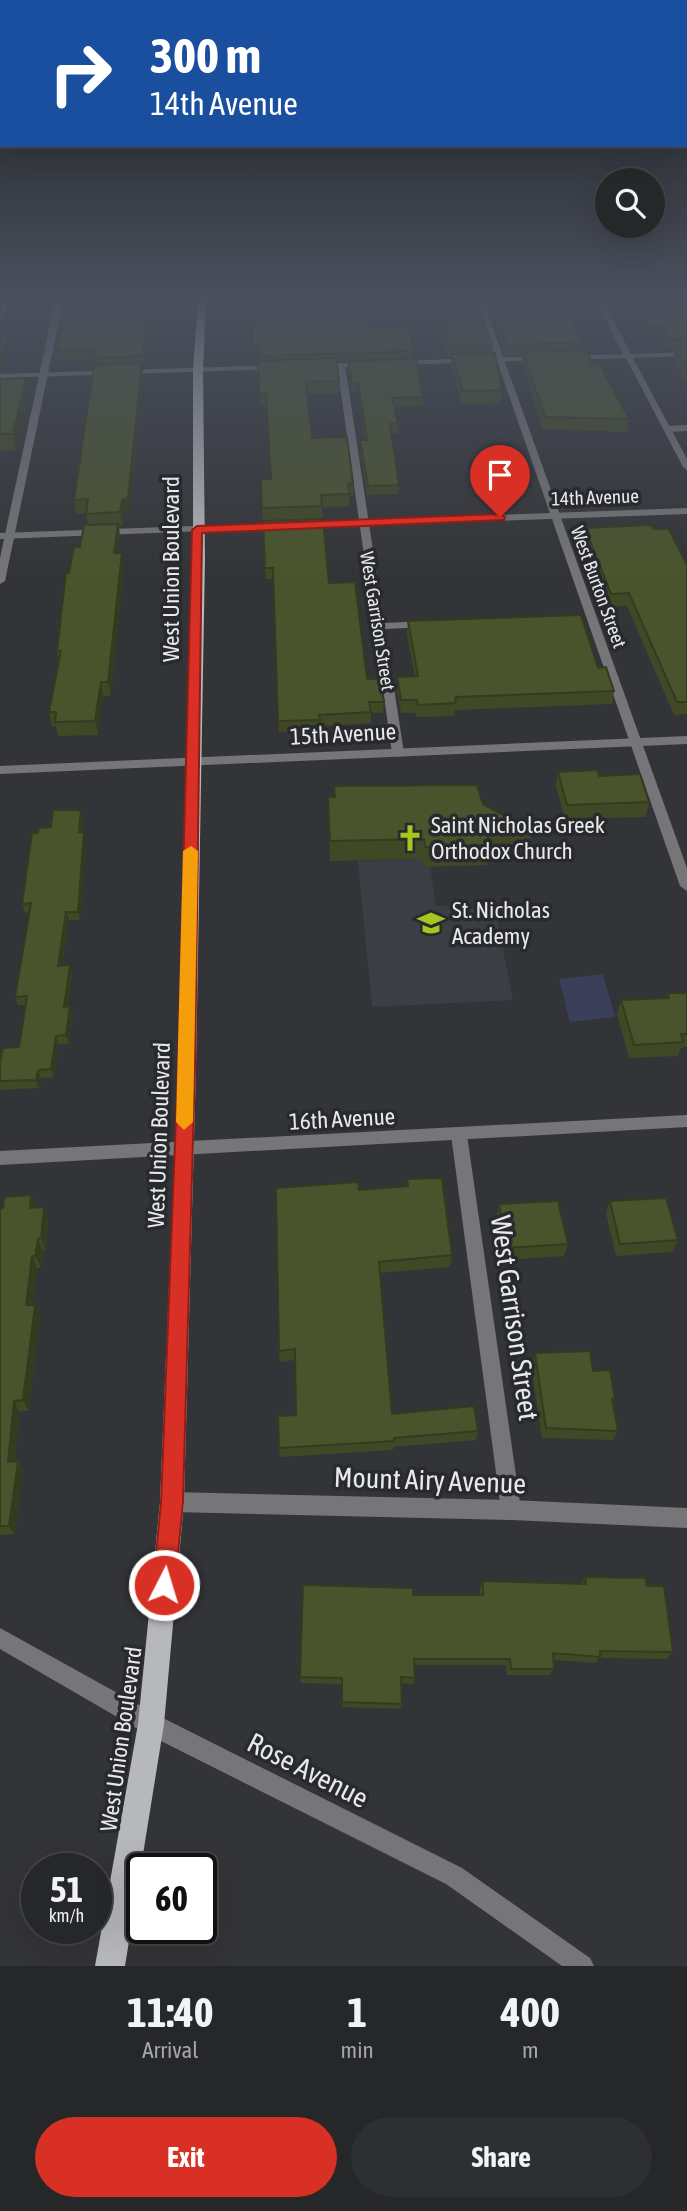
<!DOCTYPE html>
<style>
:root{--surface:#262729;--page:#2e2f31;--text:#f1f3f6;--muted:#a4a5a8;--line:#424446;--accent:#d93025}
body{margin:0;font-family:"Asap Condensed",sans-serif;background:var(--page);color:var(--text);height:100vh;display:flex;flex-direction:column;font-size:26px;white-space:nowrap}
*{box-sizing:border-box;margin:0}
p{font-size:23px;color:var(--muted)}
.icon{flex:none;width:38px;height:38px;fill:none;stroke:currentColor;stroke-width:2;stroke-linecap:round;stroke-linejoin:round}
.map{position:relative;height:1966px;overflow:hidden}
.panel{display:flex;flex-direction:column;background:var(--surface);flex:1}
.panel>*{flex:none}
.guide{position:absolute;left:0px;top:0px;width:688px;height:147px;box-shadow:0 7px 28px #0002,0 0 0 2px var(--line);background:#1a4fa0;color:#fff;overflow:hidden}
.tools{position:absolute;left:595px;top:168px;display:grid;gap:14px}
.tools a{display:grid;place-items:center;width:70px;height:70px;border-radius:50%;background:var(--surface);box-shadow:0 7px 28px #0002,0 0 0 2px var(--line);font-size:35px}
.speed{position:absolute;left:21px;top:1853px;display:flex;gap:14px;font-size:35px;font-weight:700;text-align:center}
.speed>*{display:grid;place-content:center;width:91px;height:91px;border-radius:50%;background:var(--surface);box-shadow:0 7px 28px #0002,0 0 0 2px var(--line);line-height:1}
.speed small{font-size:18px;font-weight:400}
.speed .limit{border:4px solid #111;border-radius:10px;background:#fff;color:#111}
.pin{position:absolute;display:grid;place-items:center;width:60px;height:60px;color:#fff;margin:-72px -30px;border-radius:50% 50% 50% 0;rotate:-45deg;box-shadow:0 0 7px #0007}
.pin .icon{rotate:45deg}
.me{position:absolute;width:77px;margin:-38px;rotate:5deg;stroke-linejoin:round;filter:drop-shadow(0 0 5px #0008)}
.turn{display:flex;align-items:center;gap:24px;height:147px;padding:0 35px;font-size:32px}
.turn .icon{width:91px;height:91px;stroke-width:2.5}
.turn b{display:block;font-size:49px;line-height:60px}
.eta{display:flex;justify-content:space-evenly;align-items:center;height:119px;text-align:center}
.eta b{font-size:42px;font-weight:700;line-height:49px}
.primary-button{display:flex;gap:14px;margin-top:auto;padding:14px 35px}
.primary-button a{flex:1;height:80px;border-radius:42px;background:var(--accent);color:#fff;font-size:28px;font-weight:700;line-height:80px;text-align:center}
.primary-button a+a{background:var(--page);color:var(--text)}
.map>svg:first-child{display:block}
.built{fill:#3c3e46}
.green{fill:#3b3f5a}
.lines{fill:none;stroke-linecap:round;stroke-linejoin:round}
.service{fill:#767678;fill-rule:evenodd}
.minor{fill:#767678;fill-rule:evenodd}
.primary{fill:#b7b8bc;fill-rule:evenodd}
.wall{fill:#404826}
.shaded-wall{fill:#343b1f}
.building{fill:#4a542c;stroke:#343b1f;stroke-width:2}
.route{fill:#d93025;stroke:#8d1f18;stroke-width:2}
.slow{fill:#f59e0b}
.labels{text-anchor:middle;stroke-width:7;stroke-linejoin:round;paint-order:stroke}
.far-street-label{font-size:19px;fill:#e8e9eb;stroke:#292a2d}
.street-label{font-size:23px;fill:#e8e9eb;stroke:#292a2d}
.poi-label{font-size:23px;fill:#e8e9eb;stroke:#292a2d;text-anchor:start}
.near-street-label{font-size:28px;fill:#e8e9eb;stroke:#292a2d}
</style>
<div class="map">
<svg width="687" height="1966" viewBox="0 0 687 1966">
<rect width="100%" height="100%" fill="#333437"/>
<polygon class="built" points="422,859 423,866 430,866 436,906 449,906 450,910 495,908 513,1000 372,1007 358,861"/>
<polygon class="green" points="603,974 615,1017 570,1022 559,979"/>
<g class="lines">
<g class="service">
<polygon points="2,301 9,301 4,318 0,320"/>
<polygon points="55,301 63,301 5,581 0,584 0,558"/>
<polygon points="476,301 483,301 687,868 687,891 680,886"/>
<polygon points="341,363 345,365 384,623 426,621 431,624 426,627 385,629 404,753 398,757 392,753 337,365"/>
<polygon points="687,425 687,431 667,432 663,429 667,426"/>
<polygon points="459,1128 464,1130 467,1135 521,1510 518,1517 511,1520 504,1517 501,1510 451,1135 454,1130"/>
</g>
<g class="minor">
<polygon points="596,301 603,301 631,354 687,352 687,356 633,358 687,459 687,470 683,467 626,358 569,360 565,358 569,356 623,354"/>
<polygon points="542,356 545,356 545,360 398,365 394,363 398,361"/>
<polygon points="367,362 371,364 370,366 318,368 314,366 318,364"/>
<polygon points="279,365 279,369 276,369 0,378 0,374"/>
<polygon points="687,508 687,514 307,528 302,525 307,522"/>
<polygon points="280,523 283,524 283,528 0,539 0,533"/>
<polygon points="687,736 687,744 0,774 0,766"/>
<polygon points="687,1115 687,1127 0,1165 0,1151"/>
<polygon points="172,1492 511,1500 687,1508 687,1528 511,1520 172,1512 165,1509 162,1502 165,1495"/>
<polygon points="0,1628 159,1716 462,1868 590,1958 594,1966 562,1966 446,1884 143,1732 0,1649"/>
</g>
<polygon class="primary" points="198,301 206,301 203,370 205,557 196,1067 184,1502 164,1724 125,1966 95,1966 138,1724 160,1502 178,1067 193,557 193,370"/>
</g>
<g class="wall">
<polygon points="151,301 144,367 142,367 143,376 130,511 124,513 122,526 119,526 120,537 118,553 124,567 111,696 103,696 98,735 58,736 56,726 52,726 49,712 59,661 57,651 69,573 80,547 88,525 86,513 76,514 74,500 97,365 96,359 57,360 56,350"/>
<polygon points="251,301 320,301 320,306 370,328 414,351 413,358 337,361 339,381 339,393 308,394 312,438 353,483 353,496 350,496 349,506 322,508 323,519 263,521 261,479 271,479 267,406 260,405 258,352 254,352"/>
<polygon points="441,301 477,301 492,345 492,353 502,390 501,403 462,404 451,366 452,357 448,357 441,333 442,323 449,323"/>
<polygon points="486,301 568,301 575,317 574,327 581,342 580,350 592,364 629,419 627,432 543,429 522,364 523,355 505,355"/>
<polygon points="626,301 675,301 683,315 687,317 687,384 673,359 675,350 668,350 661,336 646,336"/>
<polygon points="680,301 687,301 687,313"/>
<polygon points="348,361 423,397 423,406 394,407 398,424 398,433 391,433 399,485 398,494 367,495 360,449 360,440 365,440 358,392 352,392 348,369"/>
<polygon points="0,376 1,379 29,393 16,450 0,451"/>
<polygon points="263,521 329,583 367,679 384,702 383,713 371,713 371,723 320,726 320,731 279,732 273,579 266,579"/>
<polygon points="585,528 653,529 687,565 687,714 674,715 627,606 609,607 583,540"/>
<polygon points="408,621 598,668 614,691 612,704 455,710 454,716 417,717 416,713 401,713 397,690 397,677 415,676 407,634"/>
<polygon points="558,772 599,776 649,802 646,817 565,819 556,786"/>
<polygon points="328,797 483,804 532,831 529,851 489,847 487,865 423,867 422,859 330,861"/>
<polygon points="81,810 83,818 82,832 86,841 80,920 69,920 62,965 72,974 68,1007 73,1015 69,1044 58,1044 54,1077 41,1078 39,1088 0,1090 0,1062 19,1047 26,1005 18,1005 15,997 30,912 25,913 22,904 38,833 51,827"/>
<polygon points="668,993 687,993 687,1047 681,1048 678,1056 629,1058 617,1014 621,1000 666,998"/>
<polygon points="407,1179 452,1255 450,1267 380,1273 392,1414 478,1431 476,1440 393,1447 393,1450 280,1457 279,1448 296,1415 295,1360 280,1362 279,1351 359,1190 406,1186"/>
<polygon points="31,1195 36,1207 44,1207 48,1219 46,1251 43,1251 41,1268 37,1268 33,1305 35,1305 40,1317 29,1411 19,1411 15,1461 18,1461 24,1470 15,1534 0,1535 0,1208"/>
<polygon points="610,1201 678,1240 672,1252 616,1256 606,1213"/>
<polygon points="499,1204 568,1244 564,1256 503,1260 497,1216"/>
<polygon points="535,1353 593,1371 615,1399 613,1404 618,1431 613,1440 542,1438 531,1364"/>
<polygon points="585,1577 647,1586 673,1652 666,1659 599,1658 595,1663 553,1660 554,1669 550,1675 507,1675 506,1665 414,1665 415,1678 413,1684 402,1683 402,1704 401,1709 342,1707 342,1684 301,1683 300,1677 413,1595 480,1595 480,1588 483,1581 581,1584"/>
</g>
<g class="shaded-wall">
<polygon points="148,301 151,301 144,367 143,356"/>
<polygon points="10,332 13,347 4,371 0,373 0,356"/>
<polygon points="142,363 143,376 130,511 124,513 122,526 120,512"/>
<polygon points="26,378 29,393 16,450 13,434"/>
<polygon points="118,524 120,537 116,567 114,553"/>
<polygon points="122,553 124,567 111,696 108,682"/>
<polygon points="101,682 103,696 98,735 95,721"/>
<polygon points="81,810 83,818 81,841 79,832"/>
<polygon points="84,832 86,841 80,920 78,912"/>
<polygon points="66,912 69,920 61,974 58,966"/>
<polygon points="70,965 72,974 67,1015 64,1007"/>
<polygon points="70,1006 73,1015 69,1044 66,1035"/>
<polygon points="56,1036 58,1044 54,1077 51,1069"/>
<polygon points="38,1070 41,1078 39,1088 36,1080"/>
<polygon points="31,1195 36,1207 30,1208"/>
<polygon points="44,1207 48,1219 46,1251 41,1238"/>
<polygon points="38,1239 43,1251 41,1268 35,1256"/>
<polygon points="32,1256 37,1268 32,1317 26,1305"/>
<polygon points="35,1305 40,1317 29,1411 23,1400"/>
<polygon points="14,1401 19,1411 14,1471 8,1462"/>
<polygon points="18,1461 24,1470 15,1534 9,1526"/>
</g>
<g class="building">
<polygon points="68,301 148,301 143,356 95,358 96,349 56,350"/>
<polygon points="251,301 319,301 319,306 329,308 331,301 362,301 370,328 409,327 414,351 258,356 258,345 254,345"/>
<polygon points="445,301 476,301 492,345 449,347 442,323 453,323"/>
<polygon points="490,301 568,301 575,317 570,317 581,342 506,345"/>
<polygon points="633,301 675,301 683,315 687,317 687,340 670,339 663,326 648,326"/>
<polygon points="10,332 1,356 0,356 0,333"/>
<polygon points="687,348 687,369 675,349"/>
<polygon points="586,350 592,364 599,363 629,419 545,417 523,352"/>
<polygon points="495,353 502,390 463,391 452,354"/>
<polygon points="336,358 339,381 306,382 312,438 347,437 353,483 348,484 350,494 321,495 322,506 262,508 261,479 271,479 266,394 259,393 258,361"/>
<polygon points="416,359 423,397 392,398 398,424 390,424 399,485 368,486 360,440 367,440 358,383 352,383 348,361"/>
<polygon points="142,363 128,498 122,500 120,512 86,514 88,499 74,500 94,365"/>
<polygon points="26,378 13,434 0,434 0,379"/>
<polygon points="323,519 329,583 355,582 367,679 380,679 384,702 369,702 371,712 319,715 320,720 278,721 273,568 265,568 263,521"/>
<polygon points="118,524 114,553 122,553 108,682 101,682 95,721 55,722 56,712 49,712 61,651 57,651 66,573 69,573 74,547 80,547 84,525"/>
<polygon points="651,525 653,529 669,529 687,565 687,702 677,702 629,593 611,594 585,528"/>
<polygon points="581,615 598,668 606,667 614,691 456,697 455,703 418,705 417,700 401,700 397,677 418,676 408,621"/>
<polygon points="597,770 599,776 640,774 649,802 567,805 558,772"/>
<polygon points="477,785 483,804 532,831 486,827 489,845 425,847 424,839 330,841 328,797 335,797 334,786"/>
<polygon points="53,810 81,810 79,832 84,832 78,912 66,912 58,966 70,965 64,1007 70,1006 66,1035 56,1036 51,1069 38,1070 36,1080 0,1081 0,1062 3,1048 19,1047 27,996 15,997 31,903 22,904 32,833 38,833 39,828 51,827"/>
<polygon points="668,993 687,993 687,1034 681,1034 683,1042 634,1045 621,1000 669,998"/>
<polygon points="442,1178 452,1255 379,1262 392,1414 474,1406 478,1431 394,1438 394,1441 279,1448 278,1416 296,1415 295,1349 279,1351 276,1188 358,1182 359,1190 408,1186 407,1179"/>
<polygon points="31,1195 30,1208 44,1207 41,1238 38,1239 35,1256 32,1256 26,1305 35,1305 23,1400 14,1401 8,1462 18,1461 9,1526 0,1526 0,1208 3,1208 4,1197"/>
<polygon points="666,1198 678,1240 620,1244 610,1201"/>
<polygon points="558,1201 568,1244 506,1248 499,1204"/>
<polygon points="590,1351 593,1371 610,1370 615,1399 612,1399 618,1431 546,1428 535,1353"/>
<polygon points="585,1577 645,1578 647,1586 664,1586 673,1652 600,1651 600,1657 553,1653 554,1669 511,1669 510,1659 414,1659 415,1678 401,1677 402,1704 342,1702 342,1678 300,1677 303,1585 413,1588 413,1595 483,1595 483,1581 586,1584"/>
</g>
<linearGradient id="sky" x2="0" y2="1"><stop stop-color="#1c1d1e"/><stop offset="0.52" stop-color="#4a505e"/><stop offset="1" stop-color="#4a505e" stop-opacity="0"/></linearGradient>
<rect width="687" height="576" fill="url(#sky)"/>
<polygon class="route" points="500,514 505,517 504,520 202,533 195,1067 183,1502 175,1585 172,1593 164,1597 156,1593 153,1585 161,1502 178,1067 192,530 197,526"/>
<polygon class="slow" points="191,846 198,851 193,1122 184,1130 176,1122 183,851"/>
<defs>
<symbol id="church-bare" viewBox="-9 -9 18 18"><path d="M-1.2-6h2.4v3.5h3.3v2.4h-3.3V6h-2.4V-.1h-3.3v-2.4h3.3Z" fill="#a8c71d" stroke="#292a2d" stroke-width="2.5" paint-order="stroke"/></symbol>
<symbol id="school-bare" viewBox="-9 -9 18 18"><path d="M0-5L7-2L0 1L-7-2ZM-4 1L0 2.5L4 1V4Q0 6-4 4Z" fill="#a8c71d" stroke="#292a2d" stroke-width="2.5" paint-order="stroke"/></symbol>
</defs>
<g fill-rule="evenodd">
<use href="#church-bare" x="391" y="819" width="38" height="38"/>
<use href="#school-bare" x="412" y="904" width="38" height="38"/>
</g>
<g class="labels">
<g class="far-street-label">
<text transform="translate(595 497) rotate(-2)" y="7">14th Avenue</text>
<text transform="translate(599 587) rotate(70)" y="7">West Burton Street</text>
<text transform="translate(378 621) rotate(81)" y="7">West Garrison Street</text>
</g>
<g class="street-label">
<text transform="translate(171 569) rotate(-90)" y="8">West Union Boulevard</text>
<text transform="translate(343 734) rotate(-3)" y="8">15th Avenue</text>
<text transform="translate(342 1119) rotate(-3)" y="8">16th Avenue</text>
<text transform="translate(159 1135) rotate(-88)" y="8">West Union Boulevard</text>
<text transform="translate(121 1739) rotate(-82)" y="8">West Union Boulevard</text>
</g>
<g class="poi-label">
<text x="431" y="833">Saint Nicholas Greek<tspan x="431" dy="26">Orthodox Church</tspan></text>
<text x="452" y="918">St. Nicholas<tspan x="452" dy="26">Academy</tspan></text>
</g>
<g class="near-street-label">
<text transform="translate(515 1318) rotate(82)" y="10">West Garrison Street</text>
<text transform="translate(430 1480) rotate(2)" y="10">Mount Airy Avenue</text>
<text transform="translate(308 1770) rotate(27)" y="10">Rose Avenue</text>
</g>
</g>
</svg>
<div class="tools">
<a><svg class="icon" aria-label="search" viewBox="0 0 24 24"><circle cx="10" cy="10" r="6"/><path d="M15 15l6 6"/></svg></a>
</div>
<div class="speed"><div>51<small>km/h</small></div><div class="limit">60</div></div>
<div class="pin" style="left:500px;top:517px;background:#d93025"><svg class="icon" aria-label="arrive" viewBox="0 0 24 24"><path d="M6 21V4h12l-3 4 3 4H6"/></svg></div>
<svg class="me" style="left:164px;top:1585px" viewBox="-20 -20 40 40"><circle r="17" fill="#d93025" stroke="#fff" stroke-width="3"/><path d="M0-11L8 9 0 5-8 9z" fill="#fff"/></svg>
<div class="guide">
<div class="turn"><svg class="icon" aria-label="right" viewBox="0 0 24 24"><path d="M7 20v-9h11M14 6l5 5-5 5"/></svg><div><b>300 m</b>14th Avenue</div></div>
</div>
</div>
<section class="panel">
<div class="eta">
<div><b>11:40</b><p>Arrival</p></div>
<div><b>1</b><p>min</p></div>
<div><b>400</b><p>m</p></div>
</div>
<div class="primary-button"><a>Exit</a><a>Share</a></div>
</section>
